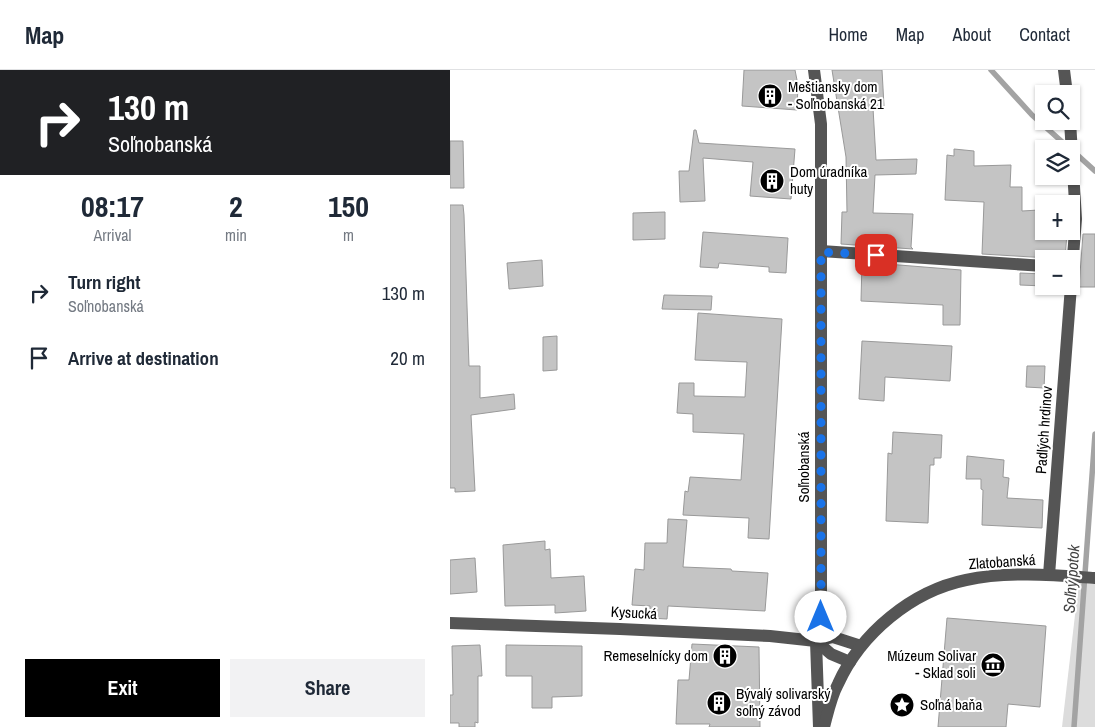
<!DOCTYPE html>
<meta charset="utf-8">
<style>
:root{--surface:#fff;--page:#f2f2f3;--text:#1f2937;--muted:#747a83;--line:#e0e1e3;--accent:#000}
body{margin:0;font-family:"Archivo Narrow",sans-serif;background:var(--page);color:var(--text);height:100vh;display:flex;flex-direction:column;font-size:19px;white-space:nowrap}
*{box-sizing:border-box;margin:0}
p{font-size:16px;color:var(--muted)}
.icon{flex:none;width:28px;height:28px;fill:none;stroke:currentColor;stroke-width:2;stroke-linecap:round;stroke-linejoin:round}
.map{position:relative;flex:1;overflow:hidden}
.drawer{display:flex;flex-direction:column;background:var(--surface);width:450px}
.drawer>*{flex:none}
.guide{background:#202124;color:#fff;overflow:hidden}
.buttons{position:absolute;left:585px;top:15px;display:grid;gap:10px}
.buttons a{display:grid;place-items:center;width:45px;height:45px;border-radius:0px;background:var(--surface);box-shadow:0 1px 4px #0004;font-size:25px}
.pin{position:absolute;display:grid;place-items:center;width:42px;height:42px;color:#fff;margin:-21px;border-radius:10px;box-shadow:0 2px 8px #0006}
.me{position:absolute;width:55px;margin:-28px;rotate:0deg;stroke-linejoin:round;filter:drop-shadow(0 0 4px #0008)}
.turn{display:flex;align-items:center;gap:18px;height:105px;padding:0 25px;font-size:22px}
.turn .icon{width:65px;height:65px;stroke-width:2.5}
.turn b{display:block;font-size:35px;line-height:42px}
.eta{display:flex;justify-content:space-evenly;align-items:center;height:85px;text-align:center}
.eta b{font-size:30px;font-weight:700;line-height:35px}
.button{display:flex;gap:10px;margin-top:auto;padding:10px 25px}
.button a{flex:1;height:58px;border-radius:0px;background:var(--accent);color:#fff;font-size:20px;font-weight:700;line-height:58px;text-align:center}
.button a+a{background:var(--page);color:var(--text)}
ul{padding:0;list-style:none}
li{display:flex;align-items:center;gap:15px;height:65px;padding:0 25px}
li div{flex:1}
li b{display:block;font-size:19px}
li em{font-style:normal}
header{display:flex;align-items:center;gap:30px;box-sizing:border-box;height:70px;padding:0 25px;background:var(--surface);border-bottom:1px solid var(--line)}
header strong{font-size:24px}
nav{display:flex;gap:28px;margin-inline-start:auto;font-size:18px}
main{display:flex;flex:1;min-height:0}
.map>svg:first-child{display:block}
.green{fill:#dcdcdc}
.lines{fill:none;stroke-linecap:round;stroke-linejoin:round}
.stream{stroke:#a3a3a3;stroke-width:5.5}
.building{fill:#c4c4c4;stroke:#999}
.minor{stroke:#555;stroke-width:12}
.route{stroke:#1a73e8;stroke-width:9;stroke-dasharray:0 16.2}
.labels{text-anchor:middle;stroke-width:4;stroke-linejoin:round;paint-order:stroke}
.poi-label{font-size:15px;fill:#000;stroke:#fff;text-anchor:start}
.street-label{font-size:15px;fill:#000;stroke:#fff}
.water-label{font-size:16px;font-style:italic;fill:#444;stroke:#fff}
</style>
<header>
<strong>Map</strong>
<nav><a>Home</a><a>Map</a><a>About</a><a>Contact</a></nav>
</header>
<main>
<section class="drawer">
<div class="guide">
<div class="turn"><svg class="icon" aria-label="right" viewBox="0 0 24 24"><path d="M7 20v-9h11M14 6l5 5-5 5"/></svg><div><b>130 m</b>Soľnobanská</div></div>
</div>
<div class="eta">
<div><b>08:17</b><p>Arrival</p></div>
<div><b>2</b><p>min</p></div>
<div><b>150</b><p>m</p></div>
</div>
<ul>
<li><svg class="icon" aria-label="right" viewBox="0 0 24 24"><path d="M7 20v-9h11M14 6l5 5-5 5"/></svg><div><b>Turn right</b><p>Soľnobanská</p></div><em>130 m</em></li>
<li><svg class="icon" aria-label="arrive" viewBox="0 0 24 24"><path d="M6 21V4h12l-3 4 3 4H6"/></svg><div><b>Arrive at destination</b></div><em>20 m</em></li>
</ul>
<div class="button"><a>Exit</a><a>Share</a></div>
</section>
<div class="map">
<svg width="645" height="657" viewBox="0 0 645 657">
<rect width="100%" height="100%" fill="#fff"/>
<polygon class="green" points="630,502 645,503 645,657 612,657"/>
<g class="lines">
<g class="stream">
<polyline points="541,0 582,45 619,78"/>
<polyline points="623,81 645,101"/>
<polyline points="624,657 645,364"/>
</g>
</g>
<g class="building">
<polygon points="294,0 345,0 348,15 347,40 292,36"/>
<polygon points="382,0 432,0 434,36 423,38 426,90 467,89 466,104 425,105 423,143 463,144 461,177 463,179 391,174 392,142 397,142 396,87"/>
<polygon points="244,60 246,60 249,73 345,79 341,129 300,126 303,92 253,88 255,131 230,132 229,101 239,101"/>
<polygon points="0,71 13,71 14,118 0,118"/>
<polygon points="504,79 524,81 524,96 561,95 560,117 572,117 572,141 589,140 589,162 617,163 615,189 532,184 534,132 495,130 497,85 504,86"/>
<polygon points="0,135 13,135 14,145 19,296 30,296 30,328 64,324 65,339 21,345 25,421 5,422 5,418 0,418"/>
<polygon points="215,142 215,169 183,170 183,143"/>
<polygon points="253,162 338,168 336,203 319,202 319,197 269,193 268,198 250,197"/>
<polygon points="633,164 645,164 645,217 629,217"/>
<polygon points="92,190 93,216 59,219 57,193"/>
<polygon points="412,192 511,200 510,255 493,255 493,235 411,231"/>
<polygon points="570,203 594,204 594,216 570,215"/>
<polygon points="214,225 262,226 261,240 212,239"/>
<polygon points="248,243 332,249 319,469 298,468 299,448 233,445 235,421 238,422 240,407 291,410 294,364 243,362 243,344 227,343 229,313 244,313 244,326 295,327 297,292 245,290"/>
<polygon points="107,266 107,300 93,301 93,267"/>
<polygon points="412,271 502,276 500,311 435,307 434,331 409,329"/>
<polygon points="577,296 595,296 594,318 576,317"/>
<polygon points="443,362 492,365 491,388 484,388 484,395 480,395 478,453 436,451 438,383 442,384"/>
<polygon points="517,386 554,390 553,407 559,408 557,428 593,430 592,458 532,455 533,420 531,419 531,409 516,409"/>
<polygon points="218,449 237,450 233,497 281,499 282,501 318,503 315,541 218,536 217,549 200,548 200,536 182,535 185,499 194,500 195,473 217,473"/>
<polygon points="95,471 95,480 100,479 101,508 134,506 136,541 105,543 105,535 55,536 53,475"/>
<polygon points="25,488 27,522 0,524 0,490"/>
<polygon points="497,548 596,556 590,637 558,634 556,657 488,657"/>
<polygon points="242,574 309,577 310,657 259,657 260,654 226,654 228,610 239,610"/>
<polygon points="30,575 32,606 28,606 28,653 25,652 25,657 9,657 9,653 0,653 0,625 3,625 2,576"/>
<polygon points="56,575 132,576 132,626 102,627 102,638 82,638 82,606 56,606"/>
</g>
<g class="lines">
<g class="minor">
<polyline points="364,0 371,54 371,547 366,571 369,657"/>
<polyline points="614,0 617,24"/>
<polyline points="620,51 626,149 621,211"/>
<polyline points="371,181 594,196"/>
<polyline points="599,505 621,216"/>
<polyline points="0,553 170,559 320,566 366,571 383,567 411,576"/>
<polyline points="366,571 381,584 400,592"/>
<path d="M374,657c4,-15 7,-30 14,-43 23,-51 74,-93 128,-104 41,-9 88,-5 129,-2"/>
</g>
</g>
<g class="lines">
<polyline class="route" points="371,547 371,182 426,185"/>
</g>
<defs>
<symbol id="building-disc" viewBox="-11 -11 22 22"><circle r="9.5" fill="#000" stroke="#fff"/><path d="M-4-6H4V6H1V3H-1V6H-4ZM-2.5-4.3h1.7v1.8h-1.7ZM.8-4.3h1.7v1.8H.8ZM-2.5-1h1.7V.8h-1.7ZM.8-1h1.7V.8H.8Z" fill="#fff"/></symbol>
<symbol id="museum-disc" viewBox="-11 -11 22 22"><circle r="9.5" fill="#000" stroke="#fff"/><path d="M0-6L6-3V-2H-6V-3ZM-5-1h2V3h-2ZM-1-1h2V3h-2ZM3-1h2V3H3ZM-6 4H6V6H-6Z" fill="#fff"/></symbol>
<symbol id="sight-disc" viewBox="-11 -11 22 22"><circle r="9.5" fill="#000" stroke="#fff"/><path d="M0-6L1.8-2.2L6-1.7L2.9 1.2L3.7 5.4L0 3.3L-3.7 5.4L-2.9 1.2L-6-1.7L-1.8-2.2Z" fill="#fff"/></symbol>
</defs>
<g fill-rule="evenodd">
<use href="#building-disc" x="306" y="12" width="28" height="28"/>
<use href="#building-disc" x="308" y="97" width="28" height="28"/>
<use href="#building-disc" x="261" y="572" width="28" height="28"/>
<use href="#museum-disc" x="529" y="581" width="28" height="28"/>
<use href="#building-disc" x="255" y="619" width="28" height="28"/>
<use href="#sight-disc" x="438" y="621" width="28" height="28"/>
</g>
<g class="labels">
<g class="poi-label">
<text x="338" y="22">Meštiansky dom<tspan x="338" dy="17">- Soľnobanská 21</tspan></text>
<text x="340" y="107">Dom úradníka<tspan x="340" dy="17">huty</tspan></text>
<text x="258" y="591" text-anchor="end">Remeselnícky dom</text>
<text x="526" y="591" text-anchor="end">Múzeum Solivar<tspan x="526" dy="17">- Sklad soli</tspan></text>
<text x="286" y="629">Bývalý solivarský<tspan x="286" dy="17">soľný závod</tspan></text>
<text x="470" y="640">Soľná baňa</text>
</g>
<g class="street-label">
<text transform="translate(594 360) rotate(-86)" y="5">Padlých hrdinov</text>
<text transform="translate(354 397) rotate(-90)" y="5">Soľnobanská</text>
<text transform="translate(552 492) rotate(-4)" y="5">Zlatobanská</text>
<text transform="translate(184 543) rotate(3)" y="5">Kysucká</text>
</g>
<g class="water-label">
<text transform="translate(621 509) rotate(-86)" y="6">Soľný potok</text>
</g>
</g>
</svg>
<div class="buttons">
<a><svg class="icon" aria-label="search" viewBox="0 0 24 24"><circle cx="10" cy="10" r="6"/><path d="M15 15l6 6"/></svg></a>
<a><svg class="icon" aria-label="layers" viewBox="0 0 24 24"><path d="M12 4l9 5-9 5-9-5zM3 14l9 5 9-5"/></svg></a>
<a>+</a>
<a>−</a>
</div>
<div class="pin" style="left:426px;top:185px;background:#d93025"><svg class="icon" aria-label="arrive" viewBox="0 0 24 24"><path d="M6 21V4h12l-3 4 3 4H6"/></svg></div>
<svg class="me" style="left:371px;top:547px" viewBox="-20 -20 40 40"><circle r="19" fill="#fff"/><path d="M0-13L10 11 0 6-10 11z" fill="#1a73e8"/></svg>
</div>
</main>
